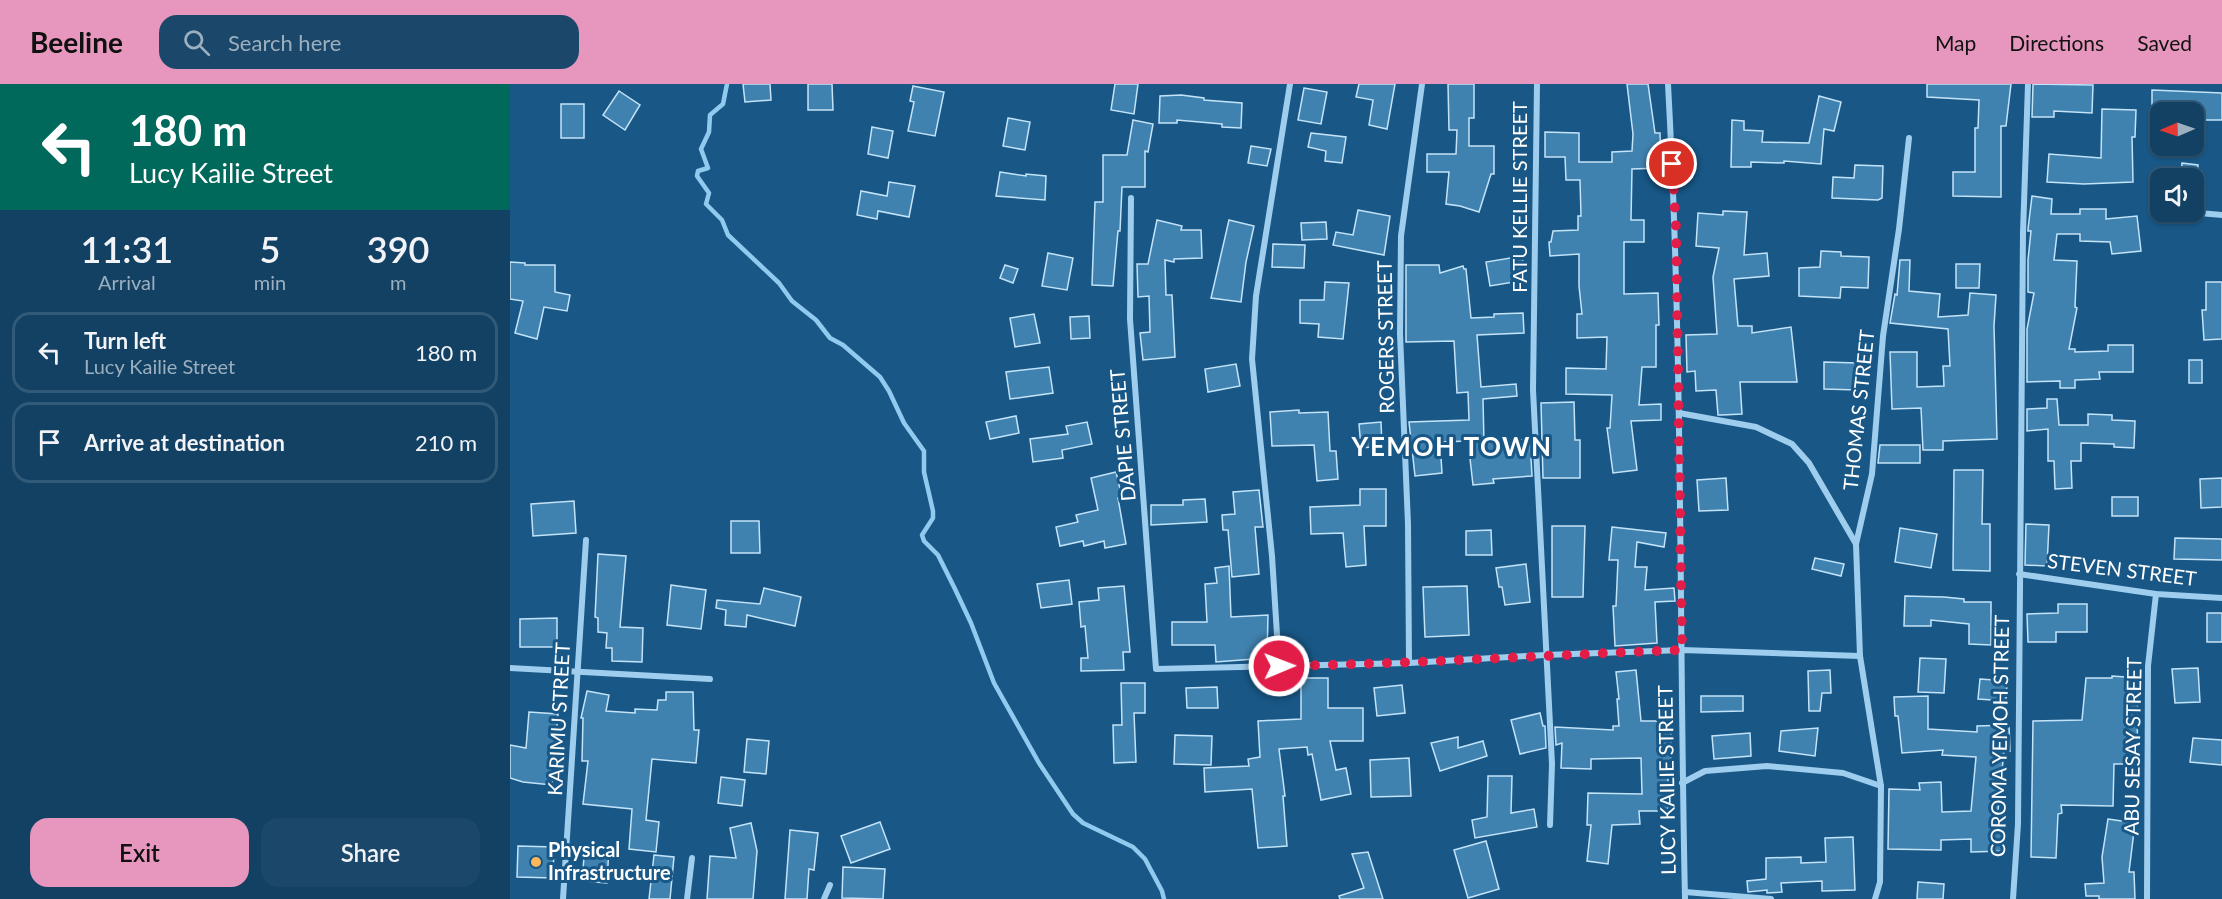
<!DOCTYPE html>
<style>
:root{--surface:#124164;--page:#1b486a;--text:#f1f3f6;--muted:#9cafbf;--line:#315a78;--accent:#e797bd}
body{margin:0;font-family:Lato,sans-serif;background:var(--page);color:var(--text);height:100vh;display:flex;flex-direction:column;font-size:22px;white-space:nowrap}
*{box-sizing:border-box;margin:0}
p{font-size:20px;color:var(--muted)}
.icon{flex:none;width:33px;height:33px;fill:none;stroke:currentColor;stroke-width:2;stroke-linecap:round;stroke-linejoin:round}
.map{position:relative;flex:1;overflow:hidden}
.details{display:flex;flex-direction:column;background:var(--surface);width:510px}
.details>*{flex:none}
.banner{background:#00695c;color:#fff;overflow:hidden}
.needle{width:39px;rotate:268deg}
.fabs{position:absolute;left:1640px;top:18px;display:grid;gap:12px}
.fabs a{display:grid;place-items:center;width:54px;height:54px;border-radius:12px;background:var(--surface);box-shadow:0 2px 4px #0004,0 0 0 2px var(--line);font-size:30px}
.pin{position:absolute;display:grid;place-items:center;width:51px;height:51px;color:#fff;margin:-26px;border:3px solid #fff;border-radius:50%;box-shadow:0 2px 6px #0007}
.me{position:absolute;width:66px;margin:-33px;rotate:89deg;stroke-linejoin:round;filter:drop-shadow(0 0 4px #0008)}
.turn{display:flex;align-items:center;gap:21px;height:126px;padding:0 30px;font-size:27px}
.turn .icon{width:78px;height:78px;stroke-width:2.5}
.turn b{display:block;font-size:42px;line-height:51px}
.eta{display:flex;justify-content:space-evenly;align-items:center;height:102px;text-align:center}
.eta b{font-size:36px;font-weight:600;line-height:42px}
.primary-button{display:flex;gap:12px;margin-top:auto;padding:12px 30px}
.primary-button a{flex:1;height:69px;border-radius:18px;background:var(--accent);color:#111;font-size:24px;font-weight:600;line-height:69px;text-align:center}
.primary-button a+a{background:var(--page);color:var(--text)}
ul{padding:0;list-style:none}
li{display:flex;align-items:center;gap:18px;height:81px;margin:0 12px 9px;padding:0 18px;border:3px solid var(--line);border-radius:18px}
li div{flex:1}
li b{display:block;font-size:22px}
li em{font-style:normal}
header{display:flex;align-items:center;gap:36px;box-sizing:border-box;height:84px;padding:0 30px;background:var(--accent);color:#111}
header strong{font-size:28px}
nav{display:flex;gap:33px;margin-inline-start:auto;font-size:21px}
.search{width:420px;height:54px;background:var(--page);display:flex;align-items:center;gap:15px;box-sizing:border-box;padding:0 21px;border-radius:18px;color:var(--muted);font-size:22px}
main{display:flex;flex:1;min-height:0}
.map>svg:first-child{display:block}
.lines{fill:none;stroke-linecap:round;stroke-linejoin:round}
.stream{stroke:#90caef;stroke-width:4.5}
.building{fill:#4082af;stroke:#c3e3f9;stroke-width:1.5}
.minor{stroke:#9ecded;stroke-width:6}
.route{stroke:#e11d48;stroke-width:10;stroke-dasharray:0 18}
.poi-dot{fill:#ffb759;stroke:#185786;stroke-width:2}
.labels{text-anchor:middle;stroke-width:6;stroke-linejoin:round;paint-order:stroke}
.street-label{font-size:20px;fill:#fff;stroke:#185786}
.poi-label{font-size:20px;font-weight:bold;fill:#fff;stroke:#185786;text-anchor:start}
.district-label{font-size:26px;font-weight:bold;letter-spacing:1.5px;fill:#fff;stroke:#185786}
</style>
<header>
<strong>Beeline</strong>
<div class="search"><svg class="icon" aria-label="search" viewBox="0 0 24 24"><circle cx="10" cy="10" r="6"/><path d="M15 15l6 6"/></svg>Search here</div>
<nav><a>Map</a><a>Directions</a><a>Saved</a></nav>
</header>
<main>
<section class="details">
<div class="banner">
<div class="turn"><svg class="icon" aria-label="left" viewBox="0 0 24 24"><path d="M17 20v-9H6M10 6l-5 5 5 5"/></svg><div><b>180 m</b>Lucy Kailie Street</div></div>
</div>
<div class="eta">
<div><b>11:31</b><p>Arrival</p></div>
<div><b>5</b><p>min</p></div>
<div><b>390</b><p>m</p></div>
</div>
<ul>
<li><svg class="icon" aria-label="left" viewBox="0 0 24 24"><path d="M17 20v-9H6M10 6l-5 5 5 5"/></svg><div><b>Turn left</b><p>Lucy Kailie Street</p></div><em>180 m</em></li>
<li><svg class="icon" aria-label="arrive" viewBox="0 0 24 24"><path d="M6 21V4h12l-3 4 3 4H6"/></svg><div><b>Arrive at destination</b></div><em>210 m</em></li>
</ul>
<div class="primary-button"><a>Exit</a><a>Share</a></div>
</section>
<div class="map">
<svg width="1712" height="815" viewBox="0 0 1712 815">
<rect width="100%" height="100%" fill="#185786"/>
<g class="lines">
<polyline class="stream" points="217,0 213,20 200,31 199,48 191,65 198,84 188,87 187,92 199,109 196,120 212,136 218,151 269,199 282,217 306,236 320,254 333,261 370,293 379,307 394,339 414,367 414,388 423,427 423,434 412,451 414,457 428,471 445,505 461,539 484,599 529,679 563,730 573,739 623,763 635,775 652,807 654,815"/>
</g>
<g class="building">
<polygon points="233,0 260,0 261,16 235,18"/>
<polygon points="298,0 322,0 323,26 298,26"/>
<polygon points="605,0 628,0 624,30 601,26"/>
<polygon points="849,0 885,0 877,45 859,41 863,16 846,13"/>
<polygon points="938,0 964,0 964,34 959,34 959,62 984,62 984,90 981,90 969,128 950,122 936,120 939,88 917,88 917,70 946,70 947,46 939,46"/>
<polygon points="1117,0 1138,0 1145,49 1150,49 1151,84 1122,85 1121,136 1134,136 1134,158 1114,158 1114,210 1148,209 1149,241 1146,241 1146,283 1132,283 1129,321 1151,320 1151,336 1121,337 1127,386 1103,389 1097,344 1100,344 1102,311 1056,310 1056,284 1096,285 1097,253 1067,254 1067,230 1072,230 1069,202 1069,170 1040,172 1039,158 1041,158 1043,147 1068,146 1068,132 1071,132 1070,96 1056,96 1055,73 1035,73 1035,48 1069,49 1069,78 1102,78 1102,68 1122,67 1123,50"/>
<polygon points="1417,0 1501,0 1496,42 1491,42 1491,113 1443,112 1443,88 1465,88 1465,44 1468,44 1469,16 1417,13"/>
<polygon points="1523,0 1583,1 1582,29 1544,27 1544,33 1522,33"/>
<polygon points="403,2 434,8 425,52 398,47 404,18 400,17"/>
<polygon points="794,4 817,8 811,40 788,36"/>
<polygon points="1642,6 1712,9 1712,36 1688,36 1688,28 1642,28"/>
<polygon points="109,7 130,21 115,46 93,31"/>
<polygon points="671,11 694,14 694,16 732,19 731,44 712,43 712,40 667,36 667,39 649,39 650,12"/>
<polygon points="1309,12 1331,18 1324,47 1314,45 1311,80 1274,77 1274,79 1241,78 1241,83 1221,83 1222,36 1234,37 1234,46 1253,47 1252,58 1299,59"/>
<rect x="51" y="20" width="23" height="34"/>
<polygon points="1592,25 1626,26 1625,53 1622,53 1623,98 1574,100 1537,98 1539,70 1591,74"/>
<polygon points="498,34 520,38 515,66 493,62"/>
<polygon points="623,36 643,40 638,68 635,67 635,103 612,103 610,147 608,147 603,202 582,201 585,118 593,118 593,71 617,71"/>
<polygon points="362,43 383,47 378,74 358,70"/>
<polygon points="801,49 836,53 832,79 815,77 816,67 798,63"/>
<polygon points="741,62 761,65 757,82 738,79"/>
<polygon points="1672,79 1688,81 1687,94 1671,94"/>
<polygon points="1345,81 1373,82 1372,114 1368,116 1322,114 1323,93 1344,94"/>
<polygon points="490,88 516,92 516,90 536,92 535,116 486,112"/>
<polygon points="379,98 405,102 399,133 368,127 367,135 347,131 351,107 377,112"/>
<polygon points="1522,112 1542,115 1541,130 1570,130 1570,125 1596,125 1596,135 1627,132 1631,167 1602,170 1600,158 1570,157 1570,150 1547,150 1544,176 1567,177 1565,223 1567,224 1559,265 1565,265 1565,268 1598,267 1598,261 1623,261 1623,288 1589,288 1590,295 1565,296 1565,304 1550,304 1550,297 1517,298 1517,245 1524,209 1518,208 1518,176 1521,147 1518,147 1518,145"/>
<polygon points="848,126 880,132 874,171 823,161 826,148 843,151"/>
<polygon points="1213,127 1237,128 1234,171 1257,169 1259,192 1224,195 1228,242 1242,242 1242,249 1281,243 1287,298 1230,298 1232,330 1212,331 1208,331 1206,306 1186,307 1185,287 1177,288 1176,251 1207,250 1203,193 1209,164 1186,162 1188,129 1213,131"/>
<polygon points="647,136 672,142 671,146 691,146 692,174 664,175 664,178 655,176 656,211 662,211 665,273 633,276 630,249 640,248 639,212 628,213 627,180 638,180"/>
<polygon points="719,136 744,142 736,178 731,218 701,214"/>
<polygon points="816,138 817,155 792,156 791,139"/>
<polygon points="763,160 795,161 794,184 762,183"/>
<polygon points="1311,167 1331,168 1331,172 1359,173 1358,204 1331,203 1330,214 1289,212 1289,184 1310,183"/>
<polygon points="538,169 563,174 557,206 532,202"/>
<polygon points="1012,172 1016,196 980,202 976,178"/>
<polygon points="1390,176 1400,176 1399,207 1430,210 1428,233 1458,231 1460,209 1486,211 1484,242 1487,355 1433,357 1433,366 1413,366 1411,324 1382,325 1380,268 1407,268 1407,303 1434,302 1433,282 1440,282 1438,245 1380,239 1385,210 1387,211"/>
<polygon points="0,178 15,179 15,181 45,181 45,208 60,211 57,227 34,223 27,255 5,249 13,217 0,215"/>
<polygon points="1446,180 1470,180 1469,204 1446,204"/>
<polygon points="495,181 508,185 503,199 490,194"/>
<polygon points="896,181 929,181 930,189 953,182 954,185 956,185 961,234 984,233 984,230 1013,229 1014,249 967,251 971,303 1006,300 1007,312 973,315 974,359 1020,355 1022,392 983,395 984,399 963,401 958,357 930,358 932,389 905,392 899,338 959,336 958,308 947,309 944,257 896,258"/>
<polygon points="815,198 839,199 833,255 808,253 809,240 790,239 790,216 814,216"/>
<polygon points="1696,198 1712,198 1712,255 1694,256 1692,226 1696,226"/>
<polygon points="524,230 530,259 505,263 500,234"/>
<polygon points="579,232 580,254 561,255 560,233"/>
<rect x="1679" y="276" width="13" height="23"/>
<polygon points="1314,278 1348,279 1347,306 1314,305"/>
<polygon points="726,280 730,302 698,308 695,285"/>
<polygon points="539,283 543,309 500,315 496,288"/>
<polygon points="1537,315 1547,315 1549,341 1578,341 1578,330 1602,331 1602,336 1625,337 1624,364 1604,363 1604,360 1571,359 1571,377 1561,377 1562,404 1545,405 1544,377 1538,377 1538,345 1517,347 1517,325 1537,324"/>
<polygon points="1064,318 1065,356 1070,356 1070,394 1033,394 1031,319"/>
<polygon points="789,326 789,329 818,328 820,367 826,367 828,395 807,397 804,361 762,362 760,328"/>
<polygon points="506,332 509,349 480,355 476,338"/>
<polygon points="577,338 582,360 552,366 553,374 523,378 520,355 558,350 556,342"/>
<polygon points="871,338 872,362 851,364 849,340"/>
<polygon points="1370,361 1410,361 1410,379 1368,379"/>
<polygon points="1444,386 1473,386 1472,440 1480,440 1480,487 1443,486"/>
<polygon points="606,388 612,413 608,414 616,460 595,464 594,457 574,462 573,457 550,462 546,443 568,438 566,431 588,426 581,394"/>
<polygon points="1216,394 1218,426 1189,427 1187,396"/>
<polygon points="1712,394 1712,423 1691,424 1690,395"/>
<polygon points="850,405 876,405 876,442 854,442 856,481 836,483 833,449 801,450 800,423 850,421"/>
<polygon points="749,406 753,443 745,443 749,490 722,493 718,446 713,446 712,431 725,430 723,408"/>
<rect x="1602" y="413" width="26" height="19"/>
<polygon points="695,415 697,438 641,441 641,421 673,421 673,416"/>
<polygon points="64,417 66,449 23,452 21,420"/>
<polygon points="221,437 249,437 250,469 221,469"/>
<polygon points="1516,440 1539,441 1537,482 1515,481"/>
<polygon points="1042,442 1075,442 1073,513 1042,513"/>
<polygon points="1102,443 1156,449 1154,463 1127,458 1125,483 1137,483 1135,506 1164,504 1165,517 1145,518 1147,559 1105,562 1103,522 1106,522 1108,476 1099,476"/>
<polygon points="1390,444 1427,450 1421,484 1385,478"/>
<polygon points="981,446 982,471 956,471 956,447"/>
<polygon points="1665,454 1712,455 1712,476 1664,475"/>
<polygon points="88,470 116,472 110,543 133,544 132,578 102,577 102,564 96,564 97,549 88,548 88,534 85,533"/>
<polygon points="1305,474 1334,480 1331,492 1302,485"/>
<polygon points="1016,480 1020,518 995,521 992,503 989,503 986,484"/>
<polygon points="719,482 721,533 758,531 757,574 706,578 705,561 662,561 662,538 697,538 695,500 707,499 705,484"/>
<polygon points="559,496 562,520 531,524 527,500"/>
<polygon points="161,501 196,506 191,545 157,541"/>
<polygon points="614,502 620,568 613,568 614,586 571,587 571,574 578,574 575,542 571,543 569,518 589,516 588,504"/>
<polygon points="957,502 959,551 915,553 913,503"/>
<polygon points="254,504 291,513 285,542 237,531 236,543 215,541 216,526 206,524 207,516 250,520"/>
<polygon points="1395,512 1434,513 1454,515 1454,518 1481,518 1481,561 1459,560 1459,540 1421,536 1421,542 1394,542"/>
<polygon points="1548,520 1577,520 1577,548 1546,548 1546,558 1518,558 1517,530 1548,529"/>
<rect x="1697" y="529" width="15" height="29"/>
<polygon points="47,534 47,563 10,563 10,535"/>
<polygon points="1410,574 1436,575 1434,609 1408,608"/>
<polygon points="1688,584 1690,618 1665,619 1662,585"/>
<polygon points="1126,586 1131,637 1161,637 1161,682 1158,682 1158,727 1129,727 1130,740 1102,741 1098,780 1077,777 1081,741 1077,741 1078,709 1132,710 1131,674 1081,675 1081,685 1051,684 1052,659 1046,661 1045,643 1103,646 1103,642 1109,642 1107,615 1109,615 1106,588"/>
<polygon points="1320,586 1321,609 1312,609 1310,627 1299,627 1298,587"/>
<polygon points="1602,592 1629,594 1627,630 1628,680 1604,680 1603,722 1551,721 1552,729 1548,730 1546,774 1521,773 1523,637 1572,636 1576,594 1602,594"/>
<polygon points="791,594 818,594 818,624 853,624 853,657 820,657 826,686 836,684 841,710 811,716 802,670 798,671 797,663 769,665 775,712 773,712 777,762 748,764 742,705 695,708 694,684 739,682 738,675 750,673 748,637 791,635"/>
<polygon points="1470,595 1497,597 1496,617 1468,615"/>
<polygon points="611,599 635,599 635,629 624,629 626,678 604,679 603,641 612,641"/>
<polygon points="892,601 895,629 867,632 864,604"/>
<polygon points="707,603 708,624 677,624 676,604"/>
<polygon points="77,607 99,611 96,627 125,629 125,625 147,626 148,616 156,616 156,608 183,608 184,646 189,646 186,679 142,675 136,736 149,738 146,768 119,765 122,725 73,720 78,677 72,677 73,634 71,634"/>
<polygon points="1191,612 1233,612 1233,627 1191,628"/>
<polygon points="1418,612 1418,645 1467,648 1467,642 1499,641 1500,667 1494,667 1488,727 1494,727 1495,767 1461,768 1461,755 1431,756 1431,766 1378,765 1379,705 1410,706 1409,699 1431,698 1432,728 1461,727 1466,673 1432,671 1433,666 1392,669 1388,632 1385,632 1384,613"/>
<polygon points="19,628 48,630 42,701 13,698 0,694 0,661 16,664"/>
<polygon points="1030,629 1033,642 1035,642 1036,664 1010,670 1001,636"/>
<polygon points="1308,644 1305,672 1269,667 1271,647"/>
<polygon points="1240,649 1241,672 1204,675 1202,652"/>
<polygon points="665,651 702,652 701,681 664,680"/>
<polygon points="948,653 948,664 973,657 977,672 930,687 921,659"/>
<polygon points="1683,654 1712,656 1712,681 1680,678"/>
<polygon points="237,655 259,657 256,690 234,688"/>
<polygon points="899,674 901,712 861,713 860,676"/>
<polygon points="978,692 1002,692 1001,729 1024,725 1027,743 965,754 962,736 977,733"/>
<polygon points="211,693 235,696 232,722 208,719"/>
<polygon points="1598,735 1625,739 1619,788 1624,788 1625,815 1589,815 1589,812 1576,812 1575,800 1594,799 1592,773"/>
<polygon points="370,738 380,765 341,779 331,752"/>
<polygon points="241,739 247,767 243,815 197,815 200,772 226,774 220,744"/>
<polygon points="280,746 308,749 304,786 299,785 297,815 275,815"/>
<polygon points="1343,753 1345,806 1312,807 1312,797 1271,799 1272,808 1257,809 1257,806 1238,808 1237,797 1256,795 1256,774 1291,773 1291,779 1316,778 1315,754"/>
<polygon points="976,757 989,805 958,814 944,766"/>
<polygon points="75,761 99,763 97,799 72,797"/>
<polygon points="8,762 44,763 43,794 7,793"/>
<polygon points="858,768 873,815 830,815 829,812 854,804 842,770"/>
<polygon points="144,771 164,773 160,815 139,815"/>
<polygon points="333,783 375,785 373,815 332,814"/>
<polygon points="1408,798 1434,800 1433,815 1407,815"/>
</g>
<g class="lines">
<g class="minor">
<polyline points="1027,0 1023,306 1042,680 1040,741"/>
<path d="M1158,0c15,271 11,543 17,815"/>
<polyline points="621,114 620,235 646,585 899,579 1035,571 1172,566 1350,572"/>
<polyline points="1678,128 1712,131"/>
<polyline points="1169,329 1246,343 1282,360 1299,379 1346,460"/>
<polyline points="1509,490 1646,510 1712,514"/>
<polyline points="899,579 898,440 890,250 891,152 912,0"/>
<polyline points="769,582 762,472 742,275 746,212 780,0"/>
<polyline points="0,584 200,595"/>
<polyline points="1172,699 1195,687 1257,682 1333,689 1371,702"/>
<polyline points="1175,808 1261,815"/>
<polyline points="53,815 76,456"/>
<polyline points="177,815 182,774"/>
<polyline points="314,815 320,801"/>
<polyline points="1365,815 1370,798 1371,702 1350,572 1346,460 1362,390 1373,252 1389,145 1399,54"/>
<polyline points="1503,815 1508,740 1513,149 1518,0"/>
<polyline points="1637,815 1638,582 1646,510"/>
</g>
</g>
<g class="lines">
<path class="route" d="M769,582c134,-2 269,-11 403,-16l-6,-423 -4,-63"/>
</g>
<circle class="poi-dot" cx="26" cy="778" r="6"/>
<g class="labels">
<g class="street-label">
<text transform="translate(1010 113) rotate(-90)" y="7">FATU KELLIE STREET</text>
<text transform="translate(876 253) rotate(-91)" y="7">ROGERS STREET</text>
<text transform="translate(1349 326) rotate(-84)" y="7">THOMAS STREET</text>
<text transform="translate(613 351) rotate(-95)" y="7">DAPIE STREET</text>
<text transform="translate(1612 486) rotate(7)" y="7">STEVEN STREET</text>
<text transform="translate(49 635) rotate(-87)" y="7">KARIMU STREET</text>
<text transform="translate(1490 652) rotate(-89)" y="7">COROMA YEMOH STREET</text>
<text transform="translate(1623 662) rotate(-89)" y="7">ABU SESAY STREET</text>
<text transform="translate(1157 696) rotate(-91)" y="7">LUCY KAILIE STREET</text>
</g>
<g class="poi-label">
<text x="38" y="773">Physical<tspan x="38" dy="23">Infrastructure</tspan></text>
</g>
<g class="district-label">
<text x="942" y="372">YEMOH TOWN</text>
</g>
</g>
</svg>
<div class="fabs">
<a><svg class="needle" viewBox="-14 -14 28 28"><path d="M0-13l5 13h-10z" fill="#e53935"/><path d="M0 13l5-13h-10z" fill="#9cafbf"/></svg></a>
<a><svg class="icon" aria-label="sound" viewBox="0 0 24 24"><path d="M4 9h4l5-4v14l-5-4H4zM17 9q2 3 0 6"/></svg></a>
</div>
<div class="pin" style="left:1162px;top:80px;background:#d93025"><svg class="icon" aria-label="arrive" viewBox="0 0 24 24"><path d="M6 21V4h12l-3 4 3 4H6"/></svg></div>
<svg class="me" style="left:769px;top:582px" viewBox="-20 -20 40 40"><circle r="17" fill="#e11d48" stroke="#fff" stroke-width="3"/><path d="M0-11L8 9 0 5-8 9z" fill="#fff"/></svg>
</div>
</main>
